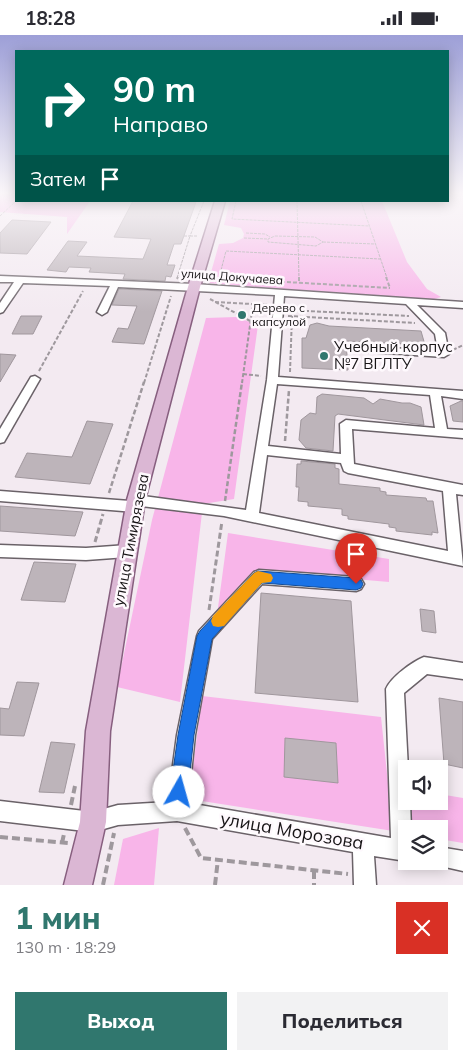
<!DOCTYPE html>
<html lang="ru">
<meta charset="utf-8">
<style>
:root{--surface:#fff;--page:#f2f2f3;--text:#2b2b33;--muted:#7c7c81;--accent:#30776e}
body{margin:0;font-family:Mulish,sans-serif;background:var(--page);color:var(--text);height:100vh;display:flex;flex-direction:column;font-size:19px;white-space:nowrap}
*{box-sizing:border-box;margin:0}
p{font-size:16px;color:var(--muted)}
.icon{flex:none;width:28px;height:28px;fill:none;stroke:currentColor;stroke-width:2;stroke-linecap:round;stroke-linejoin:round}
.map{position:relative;height:850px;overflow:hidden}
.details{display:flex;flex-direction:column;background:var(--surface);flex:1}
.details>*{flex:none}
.hud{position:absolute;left:15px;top:15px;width:434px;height:152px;border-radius:0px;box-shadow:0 2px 12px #0003;background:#00695c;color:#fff;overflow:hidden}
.buttons{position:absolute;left:398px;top:725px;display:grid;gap:10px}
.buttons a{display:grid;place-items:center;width:50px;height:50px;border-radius:0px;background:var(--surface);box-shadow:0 2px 12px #0003;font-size:25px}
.pin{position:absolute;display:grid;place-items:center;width:42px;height:42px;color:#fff;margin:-51px -21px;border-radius:50% 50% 50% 0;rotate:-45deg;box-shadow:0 0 5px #0007}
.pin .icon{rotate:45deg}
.me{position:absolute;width:55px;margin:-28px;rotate:7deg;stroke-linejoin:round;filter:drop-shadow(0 0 4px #0008)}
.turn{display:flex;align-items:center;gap:18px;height:105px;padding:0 15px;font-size:22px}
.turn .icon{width:65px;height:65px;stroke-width:2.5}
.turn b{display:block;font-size:35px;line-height:42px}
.then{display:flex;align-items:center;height:48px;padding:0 15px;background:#0003;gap:10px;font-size:19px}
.round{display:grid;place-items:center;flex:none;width:52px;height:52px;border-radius:0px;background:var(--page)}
.summary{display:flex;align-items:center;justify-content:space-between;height:85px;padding:0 15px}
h1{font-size:30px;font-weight:800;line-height:38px;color:var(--accent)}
.button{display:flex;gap:10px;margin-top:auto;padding:10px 15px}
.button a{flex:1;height:58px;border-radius:0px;background:var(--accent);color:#fff;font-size:20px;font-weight:800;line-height:58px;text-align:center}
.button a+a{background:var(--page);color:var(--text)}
.status{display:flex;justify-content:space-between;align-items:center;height:35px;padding:0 25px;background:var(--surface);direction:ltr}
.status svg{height:14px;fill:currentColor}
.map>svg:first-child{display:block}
.green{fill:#f8b5e9}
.building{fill:#bdb4ba;stroke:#a0979d}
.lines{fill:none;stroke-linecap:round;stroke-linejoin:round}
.minor-casing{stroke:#6a6268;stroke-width:3}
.major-casing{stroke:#875f7f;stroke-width:3}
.path-far4{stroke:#9e989d;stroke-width:1;stroke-dasharray:3 1;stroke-linecap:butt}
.path-far3{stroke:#9e989d;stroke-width:2;stroke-dasharray:4 2;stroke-linecap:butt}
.path-far2{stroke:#9e989d;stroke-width:2.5;stroke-dasharray:5 2.5;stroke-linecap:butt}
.path-far1{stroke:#9e989d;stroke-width:3;stroke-dasharray:6 3;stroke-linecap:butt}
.path{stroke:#9e989d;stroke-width:4;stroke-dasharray:8 4;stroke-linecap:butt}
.minor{fill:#fff;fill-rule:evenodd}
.major{fill:#dbb7d4;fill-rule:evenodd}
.route{fill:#1a73e8;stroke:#114b97}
.slow{fill:#f59e0b}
.poi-dot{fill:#30776e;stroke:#fef9fd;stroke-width:2}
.labels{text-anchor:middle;stroke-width:5;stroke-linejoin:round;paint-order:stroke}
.far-street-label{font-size:12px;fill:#171416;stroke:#fef9fd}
.far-poi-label{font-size:12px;fill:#171416;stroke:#fef9fd;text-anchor:start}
.poi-label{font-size:15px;fill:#171416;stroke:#fef9fd;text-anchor:start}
.street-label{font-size:15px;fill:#171416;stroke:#fef9fd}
.near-street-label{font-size:18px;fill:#171416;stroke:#fef9fd}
</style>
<div class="status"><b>18:28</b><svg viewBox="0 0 49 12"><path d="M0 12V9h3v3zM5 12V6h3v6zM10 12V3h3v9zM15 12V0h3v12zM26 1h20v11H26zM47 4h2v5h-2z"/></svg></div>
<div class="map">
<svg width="463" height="850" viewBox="0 0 463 850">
<rect width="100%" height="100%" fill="#f3eaf1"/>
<g class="green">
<polygon points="0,158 16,158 16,166 90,166 67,199 67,182 0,177"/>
<polygon points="230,166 382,166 407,227 427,254 441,262 428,266 208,248 219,209 233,208 243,203 244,199 241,193 224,190"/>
<polygon points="236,282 258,290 234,464 203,469 180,667 117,652 152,485 206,283"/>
<polygon points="228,498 389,524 389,547 262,536 217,580"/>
<polygon points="202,661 381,682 388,748 406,752 406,766 439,766 439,759 463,763 463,808 439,804 439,794 406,794 406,798 189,764"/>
<polygon points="159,793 154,850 114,850 123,804"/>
</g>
<g class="building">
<polygon points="133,166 196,167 181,209 174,209 167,230 175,230 171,242 166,241 165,246 123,244 125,239 89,237 91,233 69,232 66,237 47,235 68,206 87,207 77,221 143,224 151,204 114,202"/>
<polygon points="12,185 51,187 27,219 0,218 0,198"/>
<polygon points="119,254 162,256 144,309 112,307 118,293 128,294 137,271 112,270"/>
<polygon points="21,281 42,281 33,299 12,299"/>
<polygon points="317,288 329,291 421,296 425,310 346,306 348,335 302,333 302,303 306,303 310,290"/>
<polygon points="0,319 16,320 0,347"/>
<polygon points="322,359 364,363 373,369 380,364 402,368 410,368 421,372 424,390 338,379 335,381 333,416 306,413 299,405 301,385 310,378 316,379 317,362"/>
<polygon points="461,366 463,366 463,387 453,386 450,371"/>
<polygon points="87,386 113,389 90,449 15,442 27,418 72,422"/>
<polygon points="301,426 335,429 335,433 339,434 339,449 380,453 380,456 386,457 386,460 426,463 427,466 433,466 438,498 432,497 432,500 396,496 396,493 389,492 389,489 348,484 348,481 342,480 342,474 308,471 308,467 298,466 299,452 296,452 297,429 301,429"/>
<polygon points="0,471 83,477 75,501 0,496"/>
<polygon points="34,527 76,529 65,567 21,565"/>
<polygon points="261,558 351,566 358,667 255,658"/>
<polygon points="420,574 434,576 436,598 422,596"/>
<polygon points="17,647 39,648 24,701 0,700 0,673 9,674"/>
<polygon points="439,663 463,667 463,733 444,729"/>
<polygon points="285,703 336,708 338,748 284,742"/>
<polygon points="51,707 75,709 64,758 39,757"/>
</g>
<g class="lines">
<defs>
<g id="minor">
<path d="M0,241l194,8 269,18v6l-46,-3 28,28 4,21 -5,3 -90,-6v-4l4,-1 80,5 -3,-17 -29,-30 -122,-8 -6,81 185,14v8l-22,-3 6,33 16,1v8l-111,-9 2,35 109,21v10l-7,-1 7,72 -239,-50 -83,-10 -1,5 -5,1 -135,-11v-10l130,10 1,-5 5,-1 110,15 21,-130 8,-85 -157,-8 -11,25 -5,3 -5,-3 13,-26 -87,-3 -20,29 -3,1v-10l14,-21h-14zM277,349l153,11 5,33 -89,-8 -6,4 1,30 -73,-8zM267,420l74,8 3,8 4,2 95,18 5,60 -189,-38z"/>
<polygon points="35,341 40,344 4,407 0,408 0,394 31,342"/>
<polygon points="0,510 86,513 127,510 132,512 134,516 132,520 127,522 86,525 0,522"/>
<path d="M259,535l97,7 5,2 3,5 -3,5 -5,2 -94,-7 -50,55 -17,96 -7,68 203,35 -5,-149c5,-12 26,-27 38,-32l39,6v16l-36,-5 -23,19 4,76h-2v32h4l1,28h-5v32l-32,-5 2,29h-22l-1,-33 -176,-31 -59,4 -25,7 -93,-11v-20l93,11 25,-7 50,-3 9,-67 20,-99 2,-5 55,-59z"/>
<polygon points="439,812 463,816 463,836 432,829 430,826 439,826"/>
</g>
<polygon id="major" points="215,166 225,166 200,252 145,465 110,696 106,787 92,850 64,850 80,787 86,696 127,465 188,252"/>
</defs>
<use href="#minor" class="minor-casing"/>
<use href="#major" class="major-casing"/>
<g class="path-far4">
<polyline points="236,166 232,184 369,191"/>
<polyline points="297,166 299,243"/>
<polyline points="361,166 387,243"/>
<polyline points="0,181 16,166"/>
<polyline points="246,198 265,199 270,202"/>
<polyline points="184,201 190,201 204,166"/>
<polygon points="275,201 315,202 323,207 316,211 268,207 268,204"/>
<polyline points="244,203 268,204"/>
<polyline points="323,207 375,209"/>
<polyline points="177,243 190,201 197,201"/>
<polyline points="219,243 226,216 380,224"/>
</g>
<g class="path-far3">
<polyline points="299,242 299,247"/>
<polyline points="386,242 390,253"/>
<polyline points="177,244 178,242"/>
<polyline points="269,246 390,253"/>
<polyline points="210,264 250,286"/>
<polyline points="215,267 270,270"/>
<polyline points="287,275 409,281"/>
<polyline points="288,281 415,288"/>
<polyline points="453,315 463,310"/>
<polyline points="39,336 83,256"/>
<polyline points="290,337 292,281"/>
<polyline points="243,339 261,341"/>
<polyline points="144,348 171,261"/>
<polyline points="242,348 253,269"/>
</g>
<g class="path-far2">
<polyline points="285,406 289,355"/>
<polyline points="109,458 144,347"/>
<polyline points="225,466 242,347"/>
</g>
<g class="path-far1">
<polyline points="95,507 103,479"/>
<polyline points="209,575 222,486"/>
</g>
<g class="path">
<polyline points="71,770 75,751"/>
<polyline points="185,793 201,823 348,839"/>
<polyline points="0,802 68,808"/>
<polyline points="62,808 64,799"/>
<polyline points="314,836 314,850"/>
<polyline points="103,850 114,798"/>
<polyline points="215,850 218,824"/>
</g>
<use href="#minor" class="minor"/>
<use href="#major" class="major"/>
</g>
<linearGradient id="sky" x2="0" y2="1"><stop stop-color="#9d9fd7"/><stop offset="0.57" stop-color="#faf6f9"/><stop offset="1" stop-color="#faf6f9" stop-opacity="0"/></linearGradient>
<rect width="463" height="277" fill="url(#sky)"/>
<polygon class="route" points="258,536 356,543 361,545 363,549 361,553 356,555 262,548 212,604 194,700 188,757 185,763 179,766 173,763 170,757 178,700 197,601 200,596 254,538"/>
<polygon class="slow" points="258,536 271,539 273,543 271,547 262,548 224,591 218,592 213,591 211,586 213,581 254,538"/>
<g class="poi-dot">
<circle cx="242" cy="280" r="5"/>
<circle cx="324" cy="321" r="5"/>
</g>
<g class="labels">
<g class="far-street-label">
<text transform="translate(232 242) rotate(4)" y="4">улица Докучаева</text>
</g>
<g class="far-poi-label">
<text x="252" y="277">Дерево с<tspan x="252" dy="14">капсулой</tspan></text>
</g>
<g class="poi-label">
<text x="334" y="317">Учебный корпус<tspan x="334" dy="17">№7 ВГЛТУ</tspan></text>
</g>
<g class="street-label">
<text transform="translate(131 505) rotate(-79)" y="5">улица Тимирязева</text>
</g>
<g class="near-street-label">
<text transform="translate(292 796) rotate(10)" y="6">улица Морозова</text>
</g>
</g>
</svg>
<div class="buttons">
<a><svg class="icon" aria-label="sound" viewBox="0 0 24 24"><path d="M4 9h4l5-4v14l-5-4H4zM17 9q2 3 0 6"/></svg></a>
<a><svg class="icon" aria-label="layers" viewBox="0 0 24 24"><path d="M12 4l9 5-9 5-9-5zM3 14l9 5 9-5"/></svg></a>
</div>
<div class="pin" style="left:356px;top:549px;background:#d93025"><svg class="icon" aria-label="arrive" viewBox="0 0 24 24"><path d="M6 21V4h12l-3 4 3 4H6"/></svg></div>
<svg class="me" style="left:179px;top:757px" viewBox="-20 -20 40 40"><circle r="19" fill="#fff"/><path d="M0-13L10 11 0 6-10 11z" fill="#1a73e8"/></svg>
<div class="hud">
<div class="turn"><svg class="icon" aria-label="right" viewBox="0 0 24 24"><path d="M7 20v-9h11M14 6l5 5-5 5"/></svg><div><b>90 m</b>Направо</div></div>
<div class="then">Затем<svg class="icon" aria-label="arrive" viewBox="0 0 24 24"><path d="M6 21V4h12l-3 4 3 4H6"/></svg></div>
</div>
</div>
<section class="details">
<div class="summary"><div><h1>1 мин</h1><p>130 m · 18:29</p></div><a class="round" style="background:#d93025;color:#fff"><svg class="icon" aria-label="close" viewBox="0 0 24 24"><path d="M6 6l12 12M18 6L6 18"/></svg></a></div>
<div class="button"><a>Выход</a><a>Поделиться</a></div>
</section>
